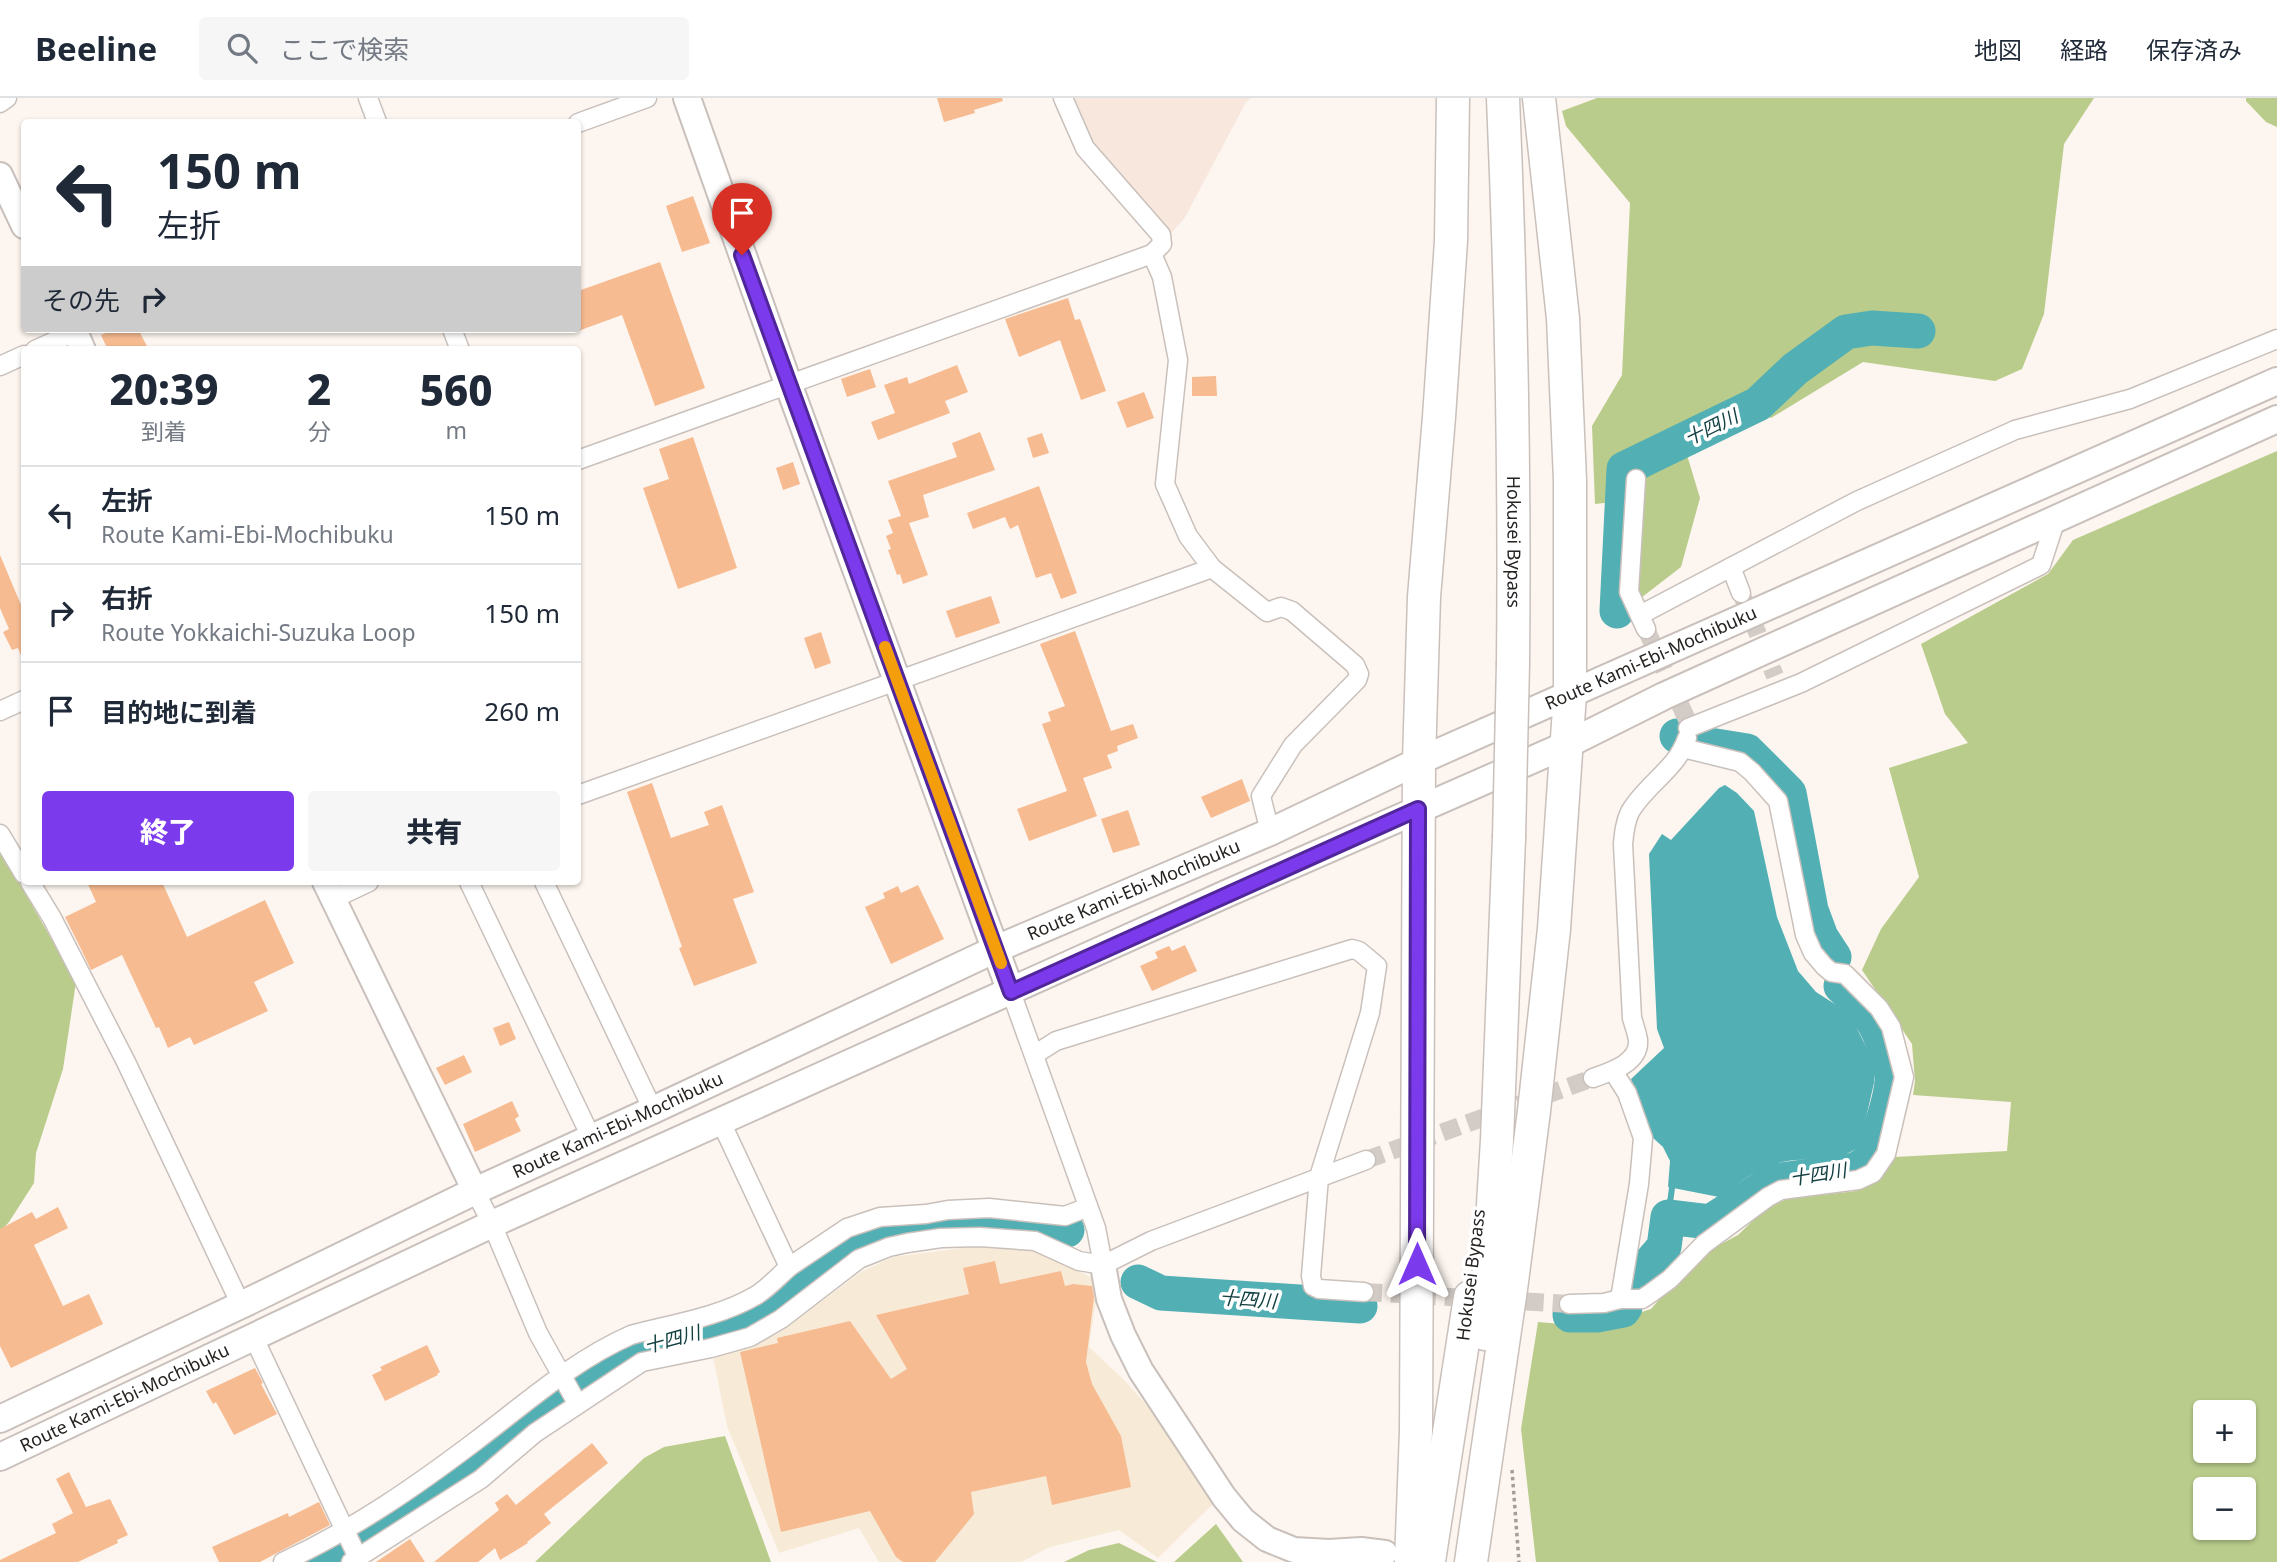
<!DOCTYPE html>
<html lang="ja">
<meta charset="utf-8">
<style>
:root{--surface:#fff;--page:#f6f6f7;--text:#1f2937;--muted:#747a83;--line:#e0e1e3;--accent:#7c3aed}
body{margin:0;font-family:"Noto Sans","Noto Sans JP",sans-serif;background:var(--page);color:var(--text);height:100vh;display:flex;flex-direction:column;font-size:26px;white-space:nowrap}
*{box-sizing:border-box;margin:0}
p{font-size:23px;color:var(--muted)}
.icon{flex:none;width:38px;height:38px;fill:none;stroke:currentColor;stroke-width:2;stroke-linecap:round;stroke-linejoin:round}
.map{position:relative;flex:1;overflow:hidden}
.details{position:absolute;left:21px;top:248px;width:560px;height:539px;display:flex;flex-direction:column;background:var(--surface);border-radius:7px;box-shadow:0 2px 5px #0004}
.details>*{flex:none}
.hud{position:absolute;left:21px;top:21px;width:560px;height:214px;border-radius:7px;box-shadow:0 2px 5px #0004;background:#fff;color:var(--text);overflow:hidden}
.tools{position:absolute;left:2193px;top:1302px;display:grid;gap:14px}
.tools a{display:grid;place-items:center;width:63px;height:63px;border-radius:7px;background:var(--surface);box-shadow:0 2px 5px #0004;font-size:35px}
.pin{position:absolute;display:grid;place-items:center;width:60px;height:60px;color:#fff;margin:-72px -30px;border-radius:50% 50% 50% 0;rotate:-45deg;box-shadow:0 0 7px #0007}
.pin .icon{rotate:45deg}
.me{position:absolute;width:77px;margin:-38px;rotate:0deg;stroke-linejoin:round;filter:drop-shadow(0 0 5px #0008)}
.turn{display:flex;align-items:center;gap:24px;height:147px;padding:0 21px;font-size:32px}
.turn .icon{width:91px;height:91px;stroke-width:2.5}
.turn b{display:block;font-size:49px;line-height:60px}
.then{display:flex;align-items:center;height:66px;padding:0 21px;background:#0003;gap:14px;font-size:26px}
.eta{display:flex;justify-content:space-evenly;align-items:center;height:119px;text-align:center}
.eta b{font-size:42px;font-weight:800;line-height:49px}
.cta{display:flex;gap:14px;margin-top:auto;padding:14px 21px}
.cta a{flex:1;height:80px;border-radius:7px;background:var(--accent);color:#fff;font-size:28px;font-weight:800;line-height:80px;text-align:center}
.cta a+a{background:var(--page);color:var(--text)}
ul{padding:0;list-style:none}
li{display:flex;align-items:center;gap:21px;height:98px;padding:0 21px;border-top:2px solid var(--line)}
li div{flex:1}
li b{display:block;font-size:26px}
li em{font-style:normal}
header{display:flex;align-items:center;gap:42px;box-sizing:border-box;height:98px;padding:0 35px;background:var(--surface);border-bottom:2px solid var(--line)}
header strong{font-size:33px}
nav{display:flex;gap:38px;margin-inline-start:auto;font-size:24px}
.search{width:490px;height:63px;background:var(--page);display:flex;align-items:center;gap:18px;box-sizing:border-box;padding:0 24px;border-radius:7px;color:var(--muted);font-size:26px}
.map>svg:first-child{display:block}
.commercial{fill:#f7ebd7}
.built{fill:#f7e7dd}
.forest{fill:#b9cc8b;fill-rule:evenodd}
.water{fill:#52b0b4}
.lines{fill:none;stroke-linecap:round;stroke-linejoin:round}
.stream{stroke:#52b0b4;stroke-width:6}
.river{stroke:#52b0b4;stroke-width:35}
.building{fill:#f7bb91}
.street-tunnel{stroke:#d2cbc6;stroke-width:18;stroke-dasharray:18 9;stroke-linecap:butt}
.street-casing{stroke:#c9c0bb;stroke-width:21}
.secondary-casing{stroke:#c9c0bb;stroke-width:28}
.primary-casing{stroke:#c9c0bb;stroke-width:30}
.highway-casing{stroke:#c9c0bb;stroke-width:35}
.path{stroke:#a49e9a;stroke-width:3.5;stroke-dasharray:3.5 3.5;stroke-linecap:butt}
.street{stroke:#fff;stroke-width:18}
.secondary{stroke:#fff;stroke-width:24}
.primary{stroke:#fff;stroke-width:26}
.highway{stroke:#fff;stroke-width:32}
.highway-bridge-casing{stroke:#c9c0bb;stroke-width:35;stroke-linecap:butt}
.highway-bridge{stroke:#fff;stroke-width:32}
.route-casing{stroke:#51269a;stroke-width:18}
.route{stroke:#7c3aed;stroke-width:12}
.slow{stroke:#f59e0b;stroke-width:12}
.labels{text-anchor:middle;stroke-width:7;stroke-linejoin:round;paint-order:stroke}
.street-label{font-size:18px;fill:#262321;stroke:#fff}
.water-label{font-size:19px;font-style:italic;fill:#144042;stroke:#fff}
</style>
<header>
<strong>Beeline</strong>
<div class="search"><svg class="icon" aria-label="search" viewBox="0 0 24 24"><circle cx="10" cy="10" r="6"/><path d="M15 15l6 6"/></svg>ここで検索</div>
<nav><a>地図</a><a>経路</a><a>保存済み</a></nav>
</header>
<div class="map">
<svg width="2277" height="1464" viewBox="0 0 2277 1464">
<rect width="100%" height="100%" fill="#fdf5ef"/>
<polygon class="commercial" points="979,1148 1021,1150 1052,1157 1095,1182 1098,1189 1089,1249 1126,1284 1164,1327 1214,1405 1158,1460 1119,1432 1050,1449 1021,1464 879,1464 859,1430 779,1455 727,1328 713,1259 742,1251 779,1235 861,1174 893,1159"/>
<polygon class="built" points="1070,0 1251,0 1246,4 1184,121 1170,136 1093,53"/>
<g class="forest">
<polygon points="1597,0 2094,0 2064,46 2044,216 2022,271 1995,283 1863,264 1771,320 1757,315 1703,332 1687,357 1700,400 1681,469 1624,513 1613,404 1595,406 1592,328 1622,277 1630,105 1566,28 1562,13"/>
<polygon points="2246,0 2277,0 2277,29 2266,24 2246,3"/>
<path d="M2277,353v1111h-741l-15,-133 17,-107 56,5 57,-18 31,-36 26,-22 30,-16 27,-26 22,-10 69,-8 24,-13 15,-21 112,-6 4,-49 -98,-7 2,-14 -3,-37 -50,-74 19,-41 38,-52 -30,-109 79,-25 -23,-29 -24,-70 127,-70 25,-34zM2205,1314h39v39h-39zM2205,1391h39v39h-39z"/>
<polygon points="0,751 76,884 63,971 36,1055 34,1085 9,1124 0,1134"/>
<polygon points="725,1338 771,1464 535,1464 644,1360 664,1349"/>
<polygon points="1216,1426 1243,1464 1174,1464"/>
<polygon points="1119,1445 1157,1464 1064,1464 1089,1452"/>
</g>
<path class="water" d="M1725,687l12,8 17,18 23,106 21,54 18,21 25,16 14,17 16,31 3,10v17l-14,61c-12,19 -57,13 -78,18 -24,5 -44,22 -63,35l-51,-10 2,-26 -7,-14 -11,-10 -21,-58 33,-31 -7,-19 -8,-175 13,-20 9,6 48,-52z"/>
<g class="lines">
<polyline class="stream" points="1668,1119 1672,1090"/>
<g class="river">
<polyline points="1617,513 1624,371 1758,306 1795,271 1846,234 1872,230 1918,233"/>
<polyline points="1677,638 1697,645 1747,653 1789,695 1811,812 1821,839 1834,859"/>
<polyline points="1138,1184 1161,1195 1360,1208"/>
<path d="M1633,1192l7,-15 24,-28 4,-30 42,5 64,-41 80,-11c18,-6 21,-21 26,-38 4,-16 12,-36 12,-53 0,-9 -4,-18 -6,-27 -8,-30 -22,-45 -45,-66"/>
<polyline points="1570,1217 1597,1217 1623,1212 1625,1209"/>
<polyline points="314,1464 360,1440 469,1367 558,1297 620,1256 635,1248 679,1243 748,1221 761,1214 810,1174 848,1147 878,1136 939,1124 974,1122 1006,1124 1067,1132"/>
</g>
</g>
<g class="building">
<polygon points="937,0 1002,0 1003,3 974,12 975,15 944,24"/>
<polygon points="693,98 710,145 682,154 666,108"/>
<polygon points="660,164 705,290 655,308 622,217 578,233 578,193"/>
<polygon points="1068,200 1075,222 1080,221 1106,293 1081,302 1060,242 1019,259 1005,221"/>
<polygon points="115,231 138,231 149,252 108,252 101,237"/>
<polygon points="957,267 968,294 945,303 950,315 878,342 871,324 895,315 884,287 907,279 909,286"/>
<polygon points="870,271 876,289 847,299 841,281"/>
<polygon points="1216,278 1217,298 1192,298 1192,279"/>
<polygon points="1144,294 1154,320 1127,330 1117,304"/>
<polygon points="980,334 995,372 923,397 929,419 909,425 928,477 903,486 900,476 897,477 888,452 891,451 886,438 893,435 888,422 901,418 888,383 957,359 952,345"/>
<polygon points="1042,335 1049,355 1033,360 1027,340"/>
<polygon points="693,339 737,470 678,491 643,390 669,381 659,351"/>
<polygon points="793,364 800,386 783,392 776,370"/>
<polygon points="1039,388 1077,495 1061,501 1051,475 1036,480 1018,427 1010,431 1005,419 973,431 967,415"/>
<polygon points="0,457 24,514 24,565 18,550 12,552 3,534 9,531 0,510"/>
<polygon points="991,498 1000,525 956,540 946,513"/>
<polygon points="1075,533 1111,633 1133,626 1138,640 1117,648 1118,653 1107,657 1112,670 1083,680 1097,718 1029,743 1017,711 1067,693 1042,626 1051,623 1048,614 1065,608 1040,546"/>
<polygon points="821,534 831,565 815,571 804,540"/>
<polygon points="1242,681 1250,703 1211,720 1201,699"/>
<polygon points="652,685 671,740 709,727 704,714 722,707 754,794 733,801 757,865 694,888 679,850 682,849 627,694"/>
<polygon points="1128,712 1140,747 1113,755 1101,721"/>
<polygon points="87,784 162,784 187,839 265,802 294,865 254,884 268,913 194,947 190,939 168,950 159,929 156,930 122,857 91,872 81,851 65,819 96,804"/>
<polygon points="918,787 944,841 891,866 865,809 885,800 883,795 898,788 901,795"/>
<polygon points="1185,847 1197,873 1152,893 1140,868 1158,860 1155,854 1169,848 1172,853"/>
<polygon points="509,924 516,941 500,948 493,930"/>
<polygon points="464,957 472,974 445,987 436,970"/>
<polygon points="512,1003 519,1018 515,1021 521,1033 475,1054 463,1026"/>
<polygon points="58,1109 68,1130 34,1147 63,1208 89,1196 103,1226 11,1270 0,1248 0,1131 32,1114 36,1121"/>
<polygon points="995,1163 1000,1186 1061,1173 1065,1188 1073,1186 1092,1188 1094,1199 1086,1264 1092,1286 1121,1338 1131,1389 1052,1407 1046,1378 971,1394 974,1416 935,1464 903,1464 896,1459 870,1413 781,1434 740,1254 778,1245 777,1240 850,1223 891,1281 907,1271 876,1217 969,1196 963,1170"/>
<polygon points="427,1247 440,1274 437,1276 438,1277 385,1303 372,1277 382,1272 380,1269"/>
<polygon points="255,1270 263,1285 261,1286 277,1316 234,1337 216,1304 213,1306 206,1293"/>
<polygon points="592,1345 608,1365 544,1416 551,1425 527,1444 528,1445 500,1462 495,1450 478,1464 434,1464 499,1412 495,1405 507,1396 516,1407"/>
<polygon points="69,1374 86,1409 110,1401 128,1437 117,1442 118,1445 78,1464 0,1464 0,1462 56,1435 52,1426 73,1415 56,1381"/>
<polygon points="319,1404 330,1427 260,1464 219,1464 212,1449 288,1415 289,1419"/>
<polygon points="410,1441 425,1464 376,1464"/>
</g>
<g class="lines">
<g class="street-tunnel">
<polyline points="1741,495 1775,578"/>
<polyline points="1646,531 1688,624"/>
<polyline points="1366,1062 1593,980"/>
<polyline points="1364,1194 1569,1206"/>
</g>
<defs>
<g id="street">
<polyline points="368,0 377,24"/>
<polyline points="0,5 7,0"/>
<polyline points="578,25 647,0"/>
<polyline points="1152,156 1162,179 1178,262 1165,386 1188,438 1212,470 1267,514 1281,509 1292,513 1355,567 1359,576 1357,582 1293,647 1261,698 1270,734"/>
<polyline points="452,231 460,252"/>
<polyline points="35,252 81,231"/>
<polyline points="0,268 24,257"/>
<polyline points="578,362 1152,156 1162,146 1161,137 1085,50 1063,0"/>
<polyline points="1636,381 1629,494 1646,531"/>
<polyline points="1731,469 1741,495"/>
<polyline points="1640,517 1857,403 2015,332 2130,301 2277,241"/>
<polyline points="0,613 24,602"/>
<polyline points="1688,630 1801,585 2041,467 2056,421"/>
<polyline points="578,697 1212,470"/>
<polyline points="0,736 24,776"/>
<polyline points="30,784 52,820 126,964 241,1207"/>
<polyline points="469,784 591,1039"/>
<polyline points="544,784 653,1012"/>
<polyline points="333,801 369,784"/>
<polyline points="1011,894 1096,1130 1103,1167"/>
<polyline points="1034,957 1056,943 1352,851 1359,853 1377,868 1370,915 1319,1079 1311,1178 1313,1188 1319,1191 1364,1194"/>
<polyline points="1613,973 1627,995 1643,1040 1639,1086 1620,1201 1642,1201 1651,1195 1670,1181 1704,1146 1768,1099 1781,1092 1858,1082 1873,1075 1886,1056 1904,979 1891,929 1879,910 1845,876 1831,874 1824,868 1813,855 1805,837 1778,703 1752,674 1740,664 1683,650"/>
<path d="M1593,980c17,-6 47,-15 45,-38 -1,-7 -4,-15 -6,-22l-9,-174c1,-11 2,-22 7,-32 15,-27 48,-44 57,-74"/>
<polyline points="721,1024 789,1169 847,1130 880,1119 926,1116 948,1112 989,1110 1065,1118 1088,1109"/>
<polyline points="475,1093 492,1126 538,1235 577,1305"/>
<polyline points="1569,1206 1604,1205 1620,1201"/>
<polyline points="253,1238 358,1460"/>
<path d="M283,1464c71,-33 132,-75 194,-122 49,-37 97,-80 154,-105 41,-11 88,-18 124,-39 12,-7 23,-19 34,-29"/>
<polyline points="351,1464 481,1381 535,1335 642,1264 711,1250 750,1239 781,1221 859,1161 889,1149 907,1145 941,1140 980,1139 1035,1143 1079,1163 1103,1167 1151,1143 1366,1062"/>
</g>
<g id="secondary">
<polyline points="0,77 24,128"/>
<polyline points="74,231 83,252"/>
<polyline points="325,784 475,1093"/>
<polyline points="1103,1167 1109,1201 1123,1237 1141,1273 1224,1399 1243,1422 1267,1441 1294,1452 1329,1454 1361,1452 1385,1455"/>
</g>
<g id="primary">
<polyline points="687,0 789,288 1011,894"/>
<path id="s1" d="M0,1321l241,-114 234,-114 178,-81 343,-161 274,-117 149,-71 858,-380"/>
<path id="s2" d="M0,1359l492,-233 736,-331 338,-148 98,-49 613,-277"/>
</g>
<g id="highway">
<path id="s3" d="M1503,0c8,188 12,376 10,565"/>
<polyline points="1485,1236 1497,1042 1509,740"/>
<polyline points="1429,1463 1470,1199"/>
<polyline points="1411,1464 1416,1333 1419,663 1424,499 1439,319 1451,143 1453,0"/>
<polyline points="1471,1464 1511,1191 1534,1013 1554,831 1570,596 1570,382 1563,220 1539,0"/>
</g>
</defs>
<use href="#street" class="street-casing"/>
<use href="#secondary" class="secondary-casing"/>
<use href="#primary" class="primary-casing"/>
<use href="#highway" class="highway-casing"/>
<polyline class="path" points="1512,1372 1519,1464"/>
<use href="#street" class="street"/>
<use href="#secondary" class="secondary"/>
<use href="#primary" class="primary"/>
<use href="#highway" class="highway"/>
<defs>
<polyline id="highway-bridge" points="1509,740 1513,565"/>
</defs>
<use href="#highway-bridge" class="highway-bridge-casing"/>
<use href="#highway-bridge" class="highway-bridge"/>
</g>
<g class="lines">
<defs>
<polyline id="route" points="742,157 1011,894 1418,711 1417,1166"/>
</defs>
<use href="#route" class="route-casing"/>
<use href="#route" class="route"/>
<polyline class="slow" points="885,549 1001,865"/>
</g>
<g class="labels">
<g class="street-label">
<text dy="6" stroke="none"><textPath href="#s3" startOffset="444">Hokusei Bypass</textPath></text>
<text dy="6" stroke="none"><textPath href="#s1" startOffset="1818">Route Kami-Ebi-Mochibuku</textPath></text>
<text dy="6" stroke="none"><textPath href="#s1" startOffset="1251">Route Kami-Ebi-Mochibuku</textPath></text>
<text dy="6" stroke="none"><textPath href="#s1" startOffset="684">Route Kami-Ebi-Mochibuku</textPath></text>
<text transform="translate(1471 1177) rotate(-83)" y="6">Hokusei Bypass</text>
<text dy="6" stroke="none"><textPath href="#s2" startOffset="138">Route Kami-Ebi-Mochibuku</textPath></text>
</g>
<g class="water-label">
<text transform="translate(1711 329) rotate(-26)" y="7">十四川</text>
<text transform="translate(1818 1076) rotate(-9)" y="7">十四川</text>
<text transform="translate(1248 1201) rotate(4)" y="7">十四川</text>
<text transform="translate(672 1241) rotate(-15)" y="7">十四川</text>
</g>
</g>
</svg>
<div class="tools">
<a>+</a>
<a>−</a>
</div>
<div class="pin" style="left:742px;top:157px;background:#d93025"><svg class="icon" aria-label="arrive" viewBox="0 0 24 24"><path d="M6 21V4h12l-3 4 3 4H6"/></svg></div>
<svg class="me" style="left:1417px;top:1166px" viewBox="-20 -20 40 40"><path d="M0-17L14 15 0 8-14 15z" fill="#7c3aed" stroke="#fff" stroke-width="4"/></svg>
<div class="hud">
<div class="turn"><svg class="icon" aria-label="left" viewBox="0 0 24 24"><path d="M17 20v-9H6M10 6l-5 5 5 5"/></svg><div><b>150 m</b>左折</div></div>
<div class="then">その先<svg class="icon" aria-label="right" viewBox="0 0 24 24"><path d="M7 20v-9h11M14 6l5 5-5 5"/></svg></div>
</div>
<section class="details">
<div class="eta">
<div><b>20:39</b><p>到着</p></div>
<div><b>2</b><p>分</p></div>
<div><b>560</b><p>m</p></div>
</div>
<ul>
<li><svg class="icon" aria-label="left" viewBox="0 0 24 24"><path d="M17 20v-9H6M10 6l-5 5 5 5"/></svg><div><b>左折</b><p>Route Kami-Ebi-Mochibuku</p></div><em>150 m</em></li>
<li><svg class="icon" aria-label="right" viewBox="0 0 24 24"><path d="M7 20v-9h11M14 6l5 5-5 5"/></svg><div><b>右折</b><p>Route Yokkaichi-Suzuka Loop</p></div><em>150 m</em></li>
<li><svg class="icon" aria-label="arrive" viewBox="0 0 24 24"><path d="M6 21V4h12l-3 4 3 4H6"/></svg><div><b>目的地に到着</b></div><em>260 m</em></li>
</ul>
<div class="cta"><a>終了</a><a>共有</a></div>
</section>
</div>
